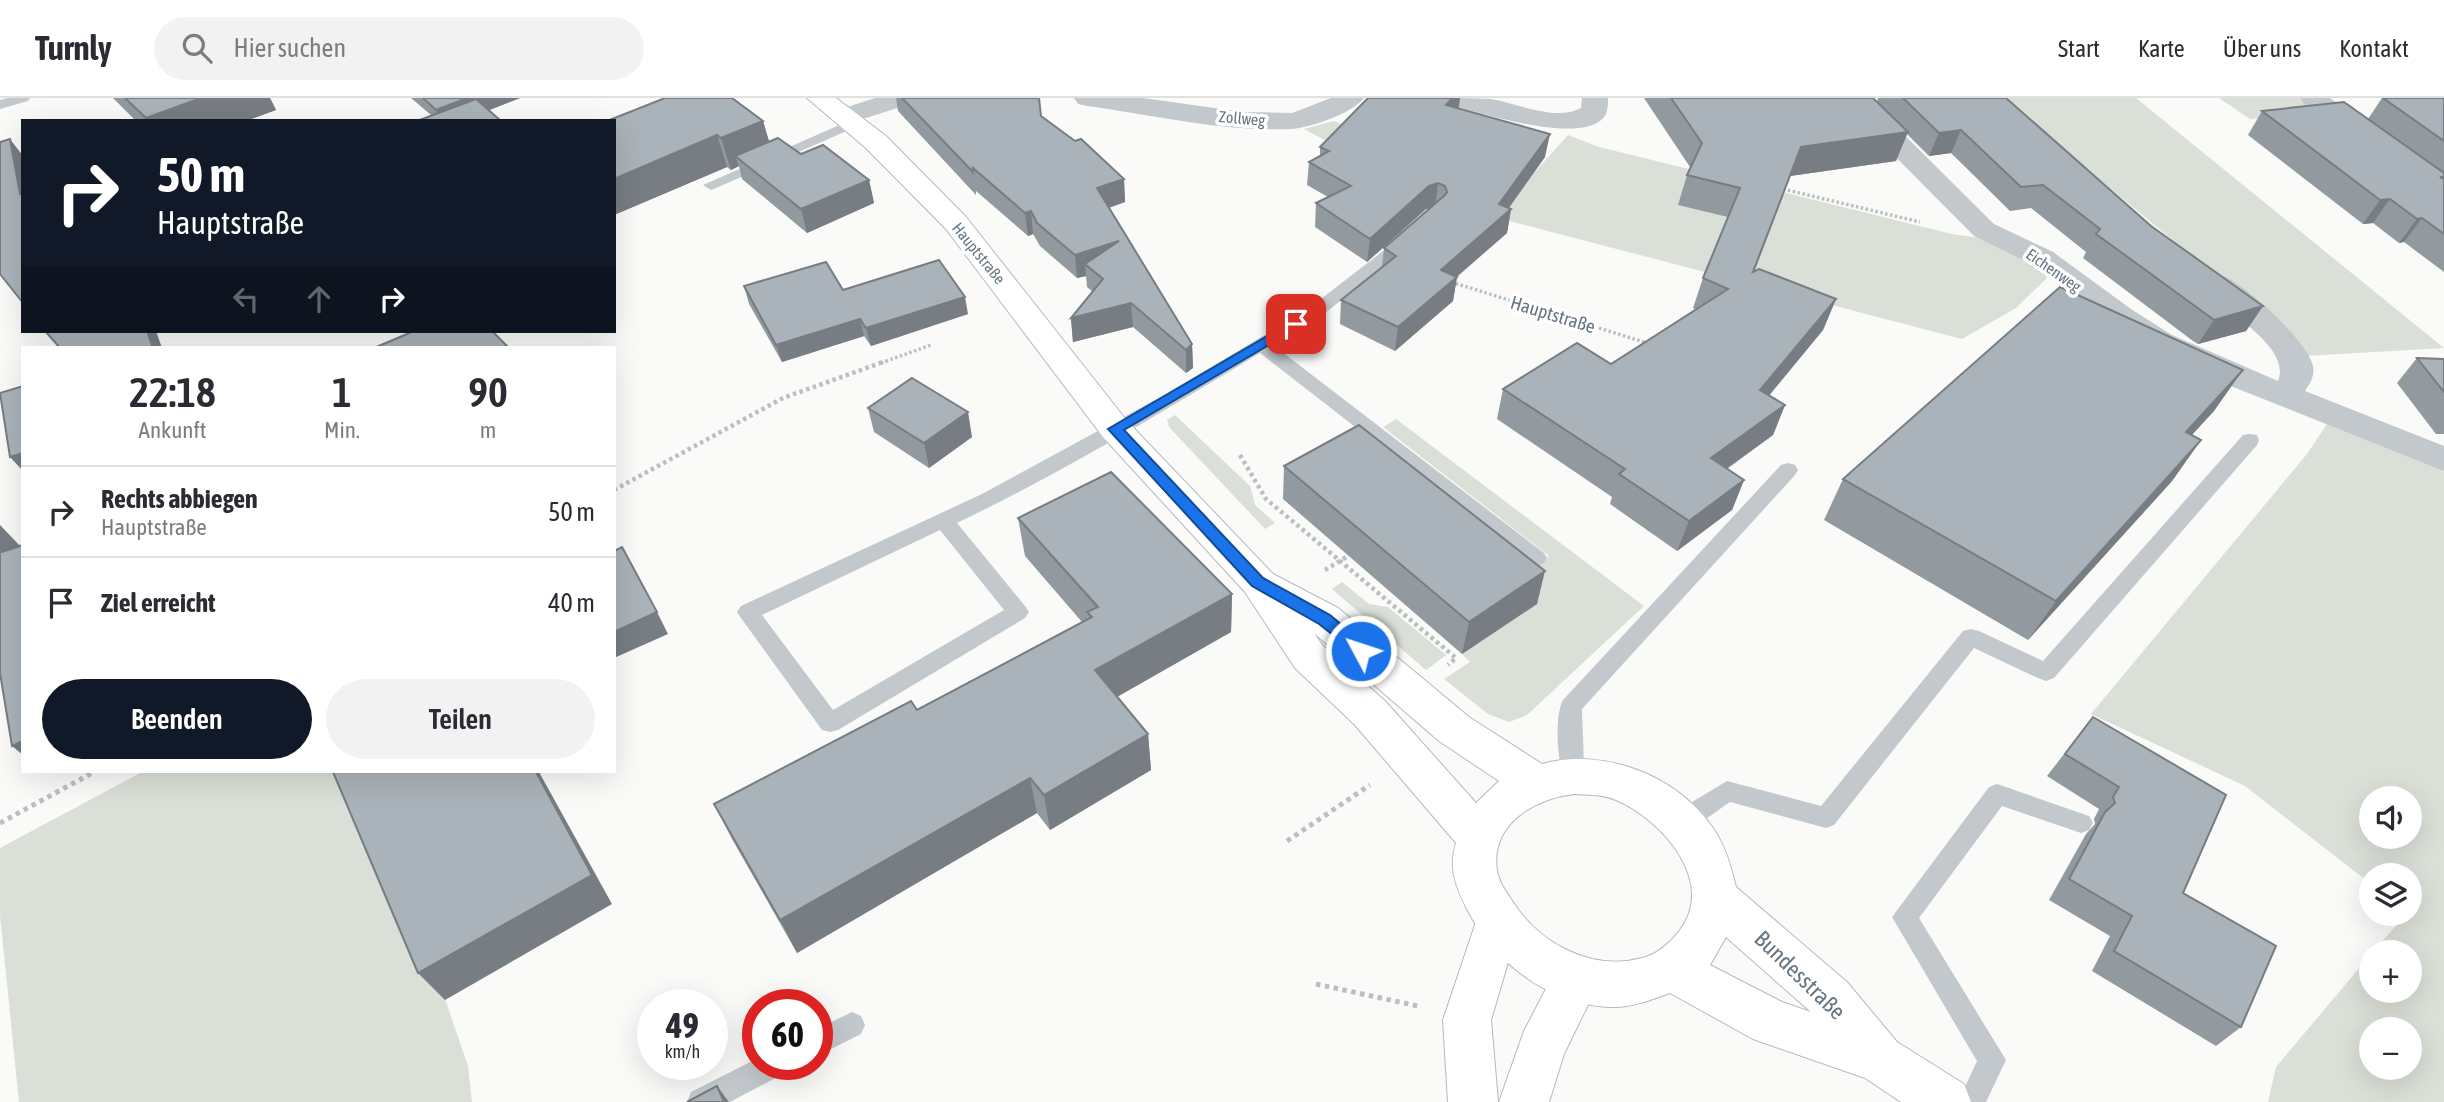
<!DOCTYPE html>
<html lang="de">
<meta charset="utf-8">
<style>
:root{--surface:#fff;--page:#f2f2f3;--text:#2b2b33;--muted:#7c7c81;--line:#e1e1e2;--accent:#111827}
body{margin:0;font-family:"Asap Condensed",sans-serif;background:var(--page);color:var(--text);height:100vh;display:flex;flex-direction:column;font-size:26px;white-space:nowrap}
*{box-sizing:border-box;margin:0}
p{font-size:23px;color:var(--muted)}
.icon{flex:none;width:38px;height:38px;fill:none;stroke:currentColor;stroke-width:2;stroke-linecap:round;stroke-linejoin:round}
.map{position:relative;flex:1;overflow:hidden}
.sheet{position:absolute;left:21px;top:248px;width:595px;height:427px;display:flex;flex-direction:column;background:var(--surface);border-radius:0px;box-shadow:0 7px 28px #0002}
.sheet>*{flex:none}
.guide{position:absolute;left:21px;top:21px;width:595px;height:214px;border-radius:0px;box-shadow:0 7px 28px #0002;background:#111827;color:#fff;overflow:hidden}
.tools{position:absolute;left:2359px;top:688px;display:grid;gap:14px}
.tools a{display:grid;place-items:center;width:63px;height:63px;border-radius:50%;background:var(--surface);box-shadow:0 7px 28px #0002;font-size:35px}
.speed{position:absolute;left:637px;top:891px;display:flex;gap:14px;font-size:35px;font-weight:700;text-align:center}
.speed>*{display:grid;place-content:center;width:91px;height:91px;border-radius:50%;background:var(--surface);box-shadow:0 7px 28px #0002;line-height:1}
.speed small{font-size:18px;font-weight:400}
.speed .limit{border:10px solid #d22;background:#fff;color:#111}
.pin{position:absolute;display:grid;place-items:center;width:60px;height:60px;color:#fff;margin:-30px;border-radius:14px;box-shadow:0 4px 10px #0006}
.me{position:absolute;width:77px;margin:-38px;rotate:310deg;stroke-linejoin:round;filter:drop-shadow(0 0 5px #0008)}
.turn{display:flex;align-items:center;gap:24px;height:147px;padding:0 21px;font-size:32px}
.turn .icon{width:91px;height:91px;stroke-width:2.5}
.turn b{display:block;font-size:49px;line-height:60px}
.lanes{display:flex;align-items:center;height:66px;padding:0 21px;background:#0003;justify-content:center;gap:35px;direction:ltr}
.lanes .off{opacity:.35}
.eta{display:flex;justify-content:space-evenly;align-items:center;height:119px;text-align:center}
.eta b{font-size:42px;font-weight:600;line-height:49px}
.cta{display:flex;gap:14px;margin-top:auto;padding:14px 21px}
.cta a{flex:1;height:80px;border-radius:42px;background:var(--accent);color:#fff;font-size:28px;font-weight:600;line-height:80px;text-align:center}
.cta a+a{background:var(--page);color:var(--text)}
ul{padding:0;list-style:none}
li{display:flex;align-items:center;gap:21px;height:91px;padding:0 21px;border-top:2px solid var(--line)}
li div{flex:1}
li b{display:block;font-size:26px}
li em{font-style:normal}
header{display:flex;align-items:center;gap:42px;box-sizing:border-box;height:98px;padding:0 35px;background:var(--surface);border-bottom:2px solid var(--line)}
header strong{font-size:33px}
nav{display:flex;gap:38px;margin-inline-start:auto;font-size:24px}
.search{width:490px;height:63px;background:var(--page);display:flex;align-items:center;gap:18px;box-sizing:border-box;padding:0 24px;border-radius:38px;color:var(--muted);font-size:26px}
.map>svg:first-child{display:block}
.green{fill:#dadfd7;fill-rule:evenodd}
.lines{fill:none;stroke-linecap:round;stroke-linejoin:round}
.secondary-casing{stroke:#b3babf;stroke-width:2}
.primary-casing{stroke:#b5babe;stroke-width:2}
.path-far2{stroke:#bbbfc2;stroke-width:3.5;stroke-dasharray:2.5 2.5;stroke-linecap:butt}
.path-far1{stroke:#bbbfc2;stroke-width:4.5;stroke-dasharray:3.5 3.5;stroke-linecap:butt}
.path{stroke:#bbbfc2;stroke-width:5;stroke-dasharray:4.5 4.5;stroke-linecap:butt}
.service{fill:#c3c8cc;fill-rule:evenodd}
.minor{fill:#c3c8cc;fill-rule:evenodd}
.secondary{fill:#fff;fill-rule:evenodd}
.primary{fill:#fff;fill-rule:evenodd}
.wall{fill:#929a9f}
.shaded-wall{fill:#777d82}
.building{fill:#aab3b9;stroke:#777d82;stroke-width:2}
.route{fill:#1a73e8;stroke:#114b97;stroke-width:2}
.labels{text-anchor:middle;stroke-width:7;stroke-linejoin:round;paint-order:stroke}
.far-street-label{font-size:16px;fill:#657683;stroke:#fff}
.street-label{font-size:19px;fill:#657683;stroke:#fff}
.near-street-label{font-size:23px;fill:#657683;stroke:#fff}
</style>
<header>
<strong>Turnly</strong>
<div class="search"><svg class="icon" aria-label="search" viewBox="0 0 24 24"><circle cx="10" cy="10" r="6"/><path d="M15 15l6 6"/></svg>Hier suchen</div>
<nav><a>Start</a><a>Karte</a><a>Über uns</a><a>Kontakt</a></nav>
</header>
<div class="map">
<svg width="2444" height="1004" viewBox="0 0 2444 1004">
<rect width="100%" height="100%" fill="#fafaf8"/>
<g class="green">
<polygon points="2001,0 2136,0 2444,250 2304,258 2279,230"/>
<polygon points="2219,0 2301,0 2325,16 2250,21"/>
<polygon points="1334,23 1439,64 1526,84 1568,37 1599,49 1952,136 1995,142 2049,178 2016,210 1962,241 1448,107 1304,31"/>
<polygon points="1175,317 1250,388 1255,407 1275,425 1265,431 1169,329 1167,322"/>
<polygon points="1396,321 1644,508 1527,617 1509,624 1488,616 1444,581 1470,564 1462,556 1536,507 1513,488 1549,458 1383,329"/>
<path d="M2327,326l117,46v632h-176l8,-35 95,-113v36h39v-38h-37l33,-38h4v-39h-39v9l-126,-98 -154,-72 216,-260zM2371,700h39v38h-39zM2371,931h39v39h-39z"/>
<polygon points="1342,484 1369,506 1388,509 1446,557 1426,572 1332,491"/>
<polygon points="142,674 367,674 468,968 472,1004 19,1004 0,817 0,750"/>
</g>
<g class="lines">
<defs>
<g id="secondary">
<polygon points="1497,803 1513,809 1520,824 1491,922 1498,1004 1448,1004 1443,922 1481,809"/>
<polygon points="1577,858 1594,864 1601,880 1564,956 1549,1004 1499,1004 1524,933 1560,864"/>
</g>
<path id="primary" d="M807,0h29l50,38 80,81 161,204 146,153 65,34 131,109 73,47c61,-17 135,11 171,64 12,17 18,38 23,59l111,95 50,60 67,42 7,18h-70l-36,-24 -112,-39 -83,-46c-17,6 -34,13 -52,14 -64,1 -123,-42 -151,-98 -11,-22 -19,-41 -11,-66l-101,-118 -60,-57 -50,-76 -142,-155 -157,-208 -80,-81zM1314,535l125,108 60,40 -23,22 -91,-102 -62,-55zM1574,696c14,1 29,0 42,6 45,19 101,81 64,130 -9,12 -23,25 -38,28 -51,14 -104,-15 -131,-59 -6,-9 -12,-17 -14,-28 -7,-48 38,-72 77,-77zM1726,839l85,75 -29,-10 -72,-37z"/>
</defs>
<use href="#secondary" class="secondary-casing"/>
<use href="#primary" class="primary-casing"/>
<g class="path-far2">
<polyline points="1783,91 1920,124"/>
<polyline points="1451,184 1647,245"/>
<polyline points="881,265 931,247"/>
</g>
<g class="path-far1">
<polyline points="1240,357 1266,401 1456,560 1448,567"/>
<polyline points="614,392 783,300 886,263"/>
<polyline points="1325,472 1348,458"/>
</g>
<g class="path">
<polyline points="0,725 94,674"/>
<polyline points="1287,743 1370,687"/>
<polyline points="1316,886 1418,908"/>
</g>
<g class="service">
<polygon points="8,0 30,0 28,3 0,11 0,2"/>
<polygon points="853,21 858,22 860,25 858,28 716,90 711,92 703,87"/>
<path d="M1402,141l6,2 2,3 -2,3 -88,70 -47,28 271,208 3,5 -3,5 -7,3 -7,-3 -270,-210c-99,60 -199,120 -303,170l68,83 4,6 -4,6 -187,112 -8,2 -8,-2 -81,-112 -4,-6 4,-6 241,-112 184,-100 142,-85 88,-68zM940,432l64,80 -171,100 -71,-95z"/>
<path d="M2250,336l7,1 2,5 -2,5 -203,233 -8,3 -8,-3 -64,-30 -140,177 -8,3 -96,-26c-16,10 -40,33 -58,26l-4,-7 4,-7 55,-33 94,25 142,-175 8,-2 8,2 64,30 200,-226z"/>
<path d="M1788,365l7,2 3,5 -3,5 -213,234c0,14 4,66 0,74l-8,3 -8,-3c-9,-17 -12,-67 -3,-83l218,-235z"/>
<polygon points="1997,686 2089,718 2093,725 2089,732 2081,735 2002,708 1919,820 2006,962 1986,1004 1958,1004 1977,963 1892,819 1989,689"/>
<polygon points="852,914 861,918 865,927 861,936 817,958 817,931"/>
<polygon points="758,960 758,966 789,966 785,975 730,1004 687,1004 691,994"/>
</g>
<g class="minor">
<polygon points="875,0 914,0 910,6 844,27 835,25 831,19 835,13"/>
<path d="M1074,0h69l100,14 49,1 39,-15h33c-11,15 -54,30 -73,31 -68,3 -137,-14 -204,-23l-9,-2z"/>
<path d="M1442,0c16,0 33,0 49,1 26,4 65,23 90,9l1,-10h26c0,5 0,11 -2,16 -18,35 -130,-3 -160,-10z"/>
<polygon points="2300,0 2330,0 2444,82 2444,104 2434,101 2304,6"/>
<path d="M1863,3l9,2 122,121 59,28 78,57 41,26 106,46c15,-36 -60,-72 -77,-97l4,-7c8,-1 14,-3 21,0 23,11 81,64 87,89 2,10 -3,17 -8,25l139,55v25l-236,-94 -58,-28 -41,-26 -78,-59 -57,-28 -120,-121 -4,-6 4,-6z"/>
</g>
<use href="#secondary" class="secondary"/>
<use href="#primary" class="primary"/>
</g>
<g class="wall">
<polygon points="113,0 270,0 276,12 246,23 136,23"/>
<polygon points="411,0 520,0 489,12 431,17"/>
<polygon points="896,0 1039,0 1041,18 1124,81 1125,104 1109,110 1192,246 1193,270 1186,275 1133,229 1073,244 1071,220 1093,194 1087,189 1086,178 1077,180 1040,148 1033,136 1028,138 976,93 976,97 898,13"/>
<polygon points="1368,0 1460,0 1459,10 1545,59 1509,110 1511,111 1507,135 1457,179 1453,203 1395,253 1340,226 1341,202 1382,169 1384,150 1431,110 1426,111 1367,164 1315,129 1316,105 1328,99 1307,87 1309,64 1320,58 1320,49"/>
<polygon points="1644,0 1873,0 1877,4 1878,0 2006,0 2151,128 2263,208 2246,233 2198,246 2193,243 2083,160 2086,154 2031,110 2010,113 1951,55 1929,58 1907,36 1896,63 1790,78 1754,174 1836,201 1823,232 1769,297 1785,307 1773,337 1727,371 1744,382 1732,412 1677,453 1610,406 1612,399 1497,321 1503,291 1611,266 1695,211 1693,210 1703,180 1728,119 1678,107 1687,77 1690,69"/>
<polygon points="2382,0 2444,0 2444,174 2404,144 2399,145 2373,125 2363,126 2248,37 2262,13 2368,21"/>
<polygon points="614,23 763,23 769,43 869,82 874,105 807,135 742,81 739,68 731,72 727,69 614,117"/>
<polygon points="744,188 843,192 968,216 871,248 864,238 782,264 749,206"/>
<polygon points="2417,260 2444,261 2444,336 2436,336 2397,285"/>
<polygon points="868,310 972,339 929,370 874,334"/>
<polygon points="2214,313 2191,337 2201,342 2172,383 2028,542 1824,422 1843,381"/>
<polygon points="1284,368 1537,506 1462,556 1283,401"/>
<polygon points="1018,420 1232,496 1231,534 1117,599 1148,636 1151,672 1050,732 1037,715 797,855 732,741 714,706 917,612 1082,524 1025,458"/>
<polygon points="2093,619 2183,795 2241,929 2216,948 2092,873 2110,838 2049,802 2086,736 2095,726 2094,721 2099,711 2047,678"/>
</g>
<g class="shaded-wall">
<polygon points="201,0 270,0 276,12 246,23 148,23 146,20"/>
<polygon points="467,0 520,0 461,23 442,23 436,12"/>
<polygon points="1452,0 1460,0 1458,12 1446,7"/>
<polygon points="763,23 772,54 735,58 739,68 731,72 721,40"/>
<polygon points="1961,32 1951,55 1929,58 1939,35"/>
<polygon points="1908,34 1896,63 1790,78 1743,204 1801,49"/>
<polygon points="1550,36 1545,59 1502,119 1511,111 1507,135 1450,184 1457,179 1453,203 1395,253 1398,229 1441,172 1499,106"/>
<polygon points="717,37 727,69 614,117 614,81"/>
<polygon points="10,41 23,58 23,100 20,96"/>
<polygon points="1124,81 1125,104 1099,113 1097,90"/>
<polygon points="869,82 874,105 807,135 801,111"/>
<polygon points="1438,85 1435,109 1426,111 1367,164 1370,141 1429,88"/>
<polygon points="2390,101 2373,125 2363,126 2380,102"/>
<polygon points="1031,113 1033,136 1028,138 1025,115"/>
<polygon points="2422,120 2404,144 2399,145 2417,121"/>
<polygon points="1119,143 1085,166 1086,178 1077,180 1075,157"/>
<polygon points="965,199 968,216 871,248 866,230"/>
<polygon points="1836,201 1823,232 1749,322 1760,292"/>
<polygon points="1131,205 1133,229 1073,244 1071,220"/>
<polygon points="2263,208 2246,233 2198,246 2214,222"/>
<polygon points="860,221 864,238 782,264 776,247"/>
<polygon points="147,233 156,233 162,250 153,250"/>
<polygon points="1192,246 1193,270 1186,275 1186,252"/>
<polygon points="2243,272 2214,313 2157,375 2186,334"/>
<polygon points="1785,307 1773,337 1699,390 1711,360"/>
<polygon points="968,314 972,339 929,370 924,345"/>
<polygon points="2201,342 2172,383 2028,542 2056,503"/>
<polygon points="23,355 23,373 10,359"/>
<polygon points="1744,382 1732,412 1677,453 1689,423"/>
<polygon points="0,427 23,451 2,454 0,438"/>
<polygon points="1545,473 1537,506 1462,556 1469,524"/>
<polygon points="1232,496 1231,534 1099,609 1095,572"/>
<polygon points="657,514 668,536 614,560 614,534"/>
<polygon points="1148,636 1151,672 1050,732 1044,697"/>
<polygon points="23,643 23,657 12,648"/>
<polygon points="536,674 539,674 612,806 445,902 418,875"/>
<polygon points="1030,680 1037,715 797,855 780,822"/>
<polygon points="717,988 729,1004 724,1004"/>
</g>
<g class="building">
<polygon points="125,0 201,0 146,20"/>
<polygon points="423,0 467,0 436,12"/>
<polygon points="665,0 732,0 763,23 721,40 717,37 614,81 614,23 607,23"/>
<polygon points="902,0 1039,0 1041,18 1075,43 1081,41 1124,81 1097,90 1192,246 1186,252 1131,205 1071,220 1103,181 1085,166 1119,143 1075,157 1037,125 1031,113 1025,115 973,70 973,74"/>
<polygon points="1368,0 1452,0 1446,7 1550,36 1499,106 1511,111 1441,172 1457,179 1398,229 1341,202 1396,158 1384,150 1445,97 1447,94 1445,88 1438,85 1429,88 1370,141 1316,105 1351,88 1309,64 1329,53 1320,49"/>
<polygon points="1671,0 1873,0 1908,34 1801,49 1753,174 1759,171 1836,201 1760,292 1785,307 1711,360 1744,382 1689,423 1619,376 1625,371 1503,291 1577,245 1611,266 1728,191 1703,180 1740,90 1687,77 1702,45"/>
<polygon points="1903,0 2006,0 2151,128 2263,208 2214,222 2210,219 2096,136 2100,131 2043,87 2021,89 1961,32 1939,35"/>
<polygon points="2383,0 2444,0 2444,43"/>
<polygon points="476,1 501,23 417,23"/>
<polygon points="2344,4 2444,75 2444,79 2440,79 2444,81 2444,136 2422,120 2417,121 2390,101 2380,102 2262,13"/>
<polygon points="778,40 801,56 823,47 869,82 801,111 735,58"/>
<polygon points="10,41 20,96 23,95 23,205 0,176 0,44"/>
<polygon points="939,162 965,199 866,230 860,221 776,247 744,188 826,164 843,192"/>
<polygon points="2060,189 2243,272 2186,334 2201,342 2056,503 1843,381"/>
<polygon points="45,233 147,233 153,250 60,250"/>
<polygon points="414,233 492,233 509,250 374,250"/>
<polygon points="2417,260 2444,261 2444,294"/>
<polygon points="912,280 968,314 924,345 868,310"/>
<polygon points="23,288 23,355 10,359 0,295"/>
<polygon points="1359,327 1545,473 1469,524 1284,368"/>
<polygon points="1111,374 1232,496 1095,572 1148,636 1044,697 1030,680 780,822 714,706 911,603 917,612 1092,519 1087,514 1098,509 1018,420"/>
<polygon points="0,438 2,454 23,447 23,643 12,648 0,575"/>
<polygon points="622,449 657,514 614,534 614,453"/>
<polygon points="2093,619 2226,697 2183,795 2276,848 2241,929 2114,853 2132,818 2069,781 2105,714 2115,705 2113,699 2119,689 2065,656"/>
<polygon points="333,674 536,674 592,777 418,875"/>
<polygon points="717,988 724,1004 687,1004"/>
</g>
<polygon class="route" points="1296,221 1301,223 1301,228 1124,332 1263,480 1330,517 1367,548 1370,553 1361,559 1319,526 1252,488 1108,331"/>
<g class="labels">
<g class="far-street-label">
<text transform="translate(1242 20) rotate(5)" y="6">Zollweg</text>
<text transform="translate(979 155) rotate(51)" y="6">Hauptstraße</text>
<text transform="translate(2054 172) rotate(35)" y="6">Eichenweg</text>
</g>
<g class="street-label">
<text transform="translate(1553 216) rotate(17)" y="7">Hauptstraße</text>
</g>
<g class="near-street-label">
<text transform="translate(1800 877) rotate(44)" y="8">Bundesstraße</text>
</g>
</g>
</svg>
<div class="tools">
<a><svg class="icon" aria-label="sound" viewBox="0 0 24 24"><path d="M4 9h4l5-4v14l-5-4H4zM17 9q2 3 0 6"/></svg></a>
<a><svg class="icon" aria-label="layers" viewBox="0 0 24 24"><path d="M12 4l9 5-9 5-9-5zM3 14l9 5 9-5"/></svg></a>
<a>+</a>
<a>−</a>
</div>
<div class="speed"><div>49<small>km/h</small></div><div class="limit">60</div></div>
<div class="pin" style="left:1296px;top:226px;background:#d93025"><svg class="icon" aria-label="arrive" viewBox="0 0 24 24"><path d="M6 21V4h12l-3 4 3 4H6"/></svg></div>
<svg class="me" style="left:1361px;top:553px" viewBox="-20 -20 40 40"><circle r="17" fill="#1a73e8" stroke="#fff" stroke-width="3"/><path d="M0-11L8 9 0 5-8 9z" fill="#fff"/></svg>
<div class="guide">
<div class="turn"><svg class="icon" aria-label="right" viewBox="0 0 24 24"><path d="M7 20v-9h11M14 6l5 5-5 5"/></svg><div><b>50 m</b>Hauptstraße</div></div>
<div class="lanes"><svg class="icon off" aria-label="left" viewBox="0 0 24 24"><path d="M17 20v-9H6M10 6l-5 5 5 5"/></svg><svg class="icon off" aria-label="ahead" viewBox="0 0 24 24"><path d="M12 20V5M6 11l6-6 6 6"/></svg><svg class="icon" aria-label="right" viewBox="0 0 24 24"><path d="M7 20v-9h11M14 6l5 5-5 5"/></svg></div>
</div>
<section class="sheet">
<div class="eta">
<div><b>22:18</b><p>Ankunft</p></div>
<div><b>1</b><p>Min.</p></div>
<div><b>90</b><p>m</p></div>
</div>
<ul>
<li><svg class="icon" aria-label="right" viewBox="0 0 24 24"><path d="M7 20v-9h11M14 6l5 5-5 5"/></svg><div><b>Rechts abbiegen</b><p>Hauptstraße</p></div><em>50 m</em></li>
<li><svg class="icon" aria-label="arrive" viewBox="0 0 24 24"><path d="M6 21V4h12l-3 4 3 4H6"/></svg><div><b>Ziel erreicht</b></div><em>40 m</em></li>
</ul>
<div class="cta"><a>Beenden</a><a>Teilen</a></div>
</section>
</div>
